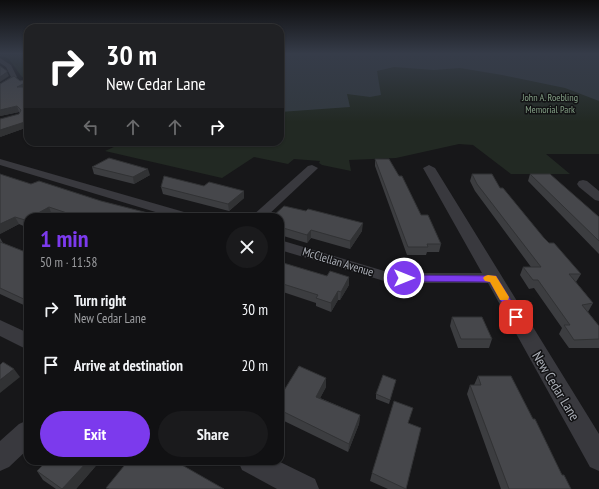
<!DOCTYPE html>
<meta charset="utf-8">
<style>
:root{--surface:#111113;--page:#1a1a1c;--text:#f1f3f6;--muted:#9c9da0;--line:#303133;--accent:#7c3aed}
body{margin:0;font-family:"PT Sans Narrow",sans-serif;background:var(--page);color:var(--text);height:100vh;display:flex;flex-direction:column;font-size:15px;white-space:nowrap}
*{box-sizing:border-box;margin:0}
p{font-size:13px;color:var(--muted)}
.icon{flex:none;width:22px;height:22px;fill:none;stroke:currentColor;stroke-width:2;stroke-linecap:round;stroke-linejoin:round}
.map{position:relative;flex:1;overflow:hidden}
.side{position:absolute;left:24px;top:213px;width:260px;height:252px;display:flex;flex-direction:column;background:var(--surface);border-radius:12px;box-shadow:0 1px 3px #0004,0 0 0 1px var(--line)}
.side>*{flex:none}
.guide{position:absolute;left:24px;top:24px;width:260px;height:122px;border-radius:12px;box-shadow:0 1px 3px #0004,0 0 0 1px var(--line);background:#202124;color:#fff;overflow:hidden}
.pin{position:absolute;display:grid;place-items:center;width:34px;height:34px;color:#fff;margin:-17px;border-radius:8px;box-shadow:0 2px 6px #0006}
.me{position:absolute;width:44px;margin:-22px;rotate:90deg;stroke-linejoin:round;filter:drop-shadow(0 0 3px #0008)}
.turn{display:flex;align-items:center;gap:14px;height:84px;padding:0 16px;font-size:18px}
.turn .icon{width:52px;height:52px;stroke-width:2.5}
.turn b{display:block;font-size:28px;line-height:34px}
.lanes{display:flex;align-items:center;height:38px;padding:0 16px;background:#0003;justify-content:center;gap:20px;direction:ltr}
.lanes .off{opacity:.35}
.round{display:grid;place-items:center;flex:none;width:42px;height:42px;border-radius:21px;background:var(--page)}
.overview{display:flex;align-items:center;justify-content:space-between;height:68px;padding:0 16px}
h1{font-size:24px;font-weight:600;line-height:30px;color:var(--accent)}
.cta{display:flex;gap:8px;margin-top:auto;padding:8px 16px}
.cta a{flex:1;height:46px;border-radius:24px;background:var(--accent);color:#fff;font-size:16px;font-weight:600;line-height:46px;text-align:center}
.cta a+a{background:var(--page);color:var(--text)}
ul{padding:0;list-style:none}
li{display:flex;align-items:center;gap:12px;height:56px;padding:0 16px}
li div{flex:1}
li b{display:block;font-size:15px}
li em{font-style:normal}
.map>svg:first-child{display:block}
.green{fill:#222923}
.water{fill:#31383e}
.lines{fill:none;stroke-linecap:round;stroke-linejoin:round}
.minor{fill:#39393e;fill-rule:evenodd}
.wall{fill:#3c3d40}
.shaded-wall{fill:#313234}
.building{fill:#46474b;stroke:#313234}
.route{fill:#7c3aed;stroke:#51269a}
.slow{fill:#f59e0b}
.labels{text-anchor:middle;stroke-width:3;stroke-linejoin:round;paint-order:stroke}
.far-park-label{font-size:10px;fill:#84a086;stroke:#121214}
.street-label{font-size:12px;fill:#abafb7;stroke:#121214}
.near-street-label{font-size:14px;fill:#abafb7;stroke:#121214}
</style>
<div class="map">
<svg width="599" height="489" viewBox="0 0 599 489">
<rect width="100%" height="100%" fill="#171719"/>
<g class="green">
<polygon points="0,54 28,54 28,78 22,77 8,58 0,56"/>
<polygon points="280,54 599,54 599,154 546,154 570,174 511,174 473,145 459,144 396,158 349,160 351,171 322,165 319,163 320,161 294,159 288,164 254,157 222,178 105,151 125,142 280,142"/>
</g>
<polygon class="water" points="283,54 599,54 599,101 565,88 502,75 460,68 434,70 394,67 377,71 381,95 370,97 347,94 350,107 280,112 280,55"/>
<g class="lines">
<g class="minor">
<polygon points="0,58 11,65 17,77 11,83 0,89 0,84 11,77 6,67 0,63"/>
<polygon points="0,159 191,214 193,217 172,217 0,165"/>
<polygon points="312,165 318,168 316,170 266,217 251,217 308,166"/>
<polygon points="429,165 435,168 599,434 599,471 590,467 488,283 391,283 280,250 280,240 391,273 482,273 423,168"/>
<polygon points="583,180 587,181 599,191 599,201 595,200 579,187 577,184 579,181"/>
<polygon points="0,320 28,333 28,350 0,336"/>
<polygon points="28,420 28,449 9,467 0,471 0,441 19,424"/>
<polygon points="238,461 278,461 315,479 319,489 277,489 242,470"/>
</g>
</g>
<g class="wall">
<polygon points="27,87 28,87 28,127 0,137 20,113 19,112 0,116"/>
<polygon points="375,159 421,215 441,244 439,252 427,252 426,255 407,255 375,166"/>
<polygon points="92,167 150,175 134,184 94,174"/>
<polygon points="472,174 500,188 544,238 581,274 576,282 593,303 588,312 599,326 599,348 569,348 559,334 562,328 534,288 529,289 520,275 523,267 531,267 475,191 470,181"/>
<polygon points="530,174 599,217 599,254 528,181"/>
<polygon points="31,184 101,201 152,214 153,217 59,217 52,215 48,217 28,217 28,228 19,224 0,234"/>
<polygon points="204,186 244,191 244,198 229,211 163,194 161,187"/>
<polygon points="280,217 362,231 350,249 311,238 307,243 280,235"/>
<polygon points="0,238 3,243 28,253 28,307 0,294"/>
<polygon points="280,262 327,276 349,277 349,285 340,300 338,300 331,312 316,306 316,303 280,291"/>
<polygon points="452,317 492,339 489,348 458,348 450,326"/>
<polygon points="478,376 533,419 562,475 571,489 501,489 467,394 470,385 474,385"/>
<polygon points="396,380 389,404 376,399 376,394"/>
<polygon points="326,387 320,398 360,415 359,424 348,452 280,419 280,397"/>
<polygon points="408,423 421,428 406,489 388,489 370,481 372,473"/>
<polygon points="100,461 76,489 56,489 43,480 37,471"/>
</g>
<g class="shaded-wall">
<polygon points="7,72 9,76 0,82 0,77"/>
<polygon points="25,83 27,87 17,87"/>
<polygon points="28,88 28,100 26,101 23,91"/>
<polygon points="17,106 19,112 0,116 0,110"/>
<polygon points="28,121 28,127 0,137 0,130"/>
<polygon points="148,169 150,175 134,184 133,177"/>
<polygon points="244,191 244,198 229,211 228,204"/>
<polygon points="49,207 52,215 48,217 31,217"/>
<polygon points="15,217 19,224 0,234 0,224"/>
<polygon points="28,219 28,227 25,220"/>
<polygon points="363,223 362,231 350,249 350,241"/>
<polygon points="311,230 311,238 307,243 307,235"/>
<polygon points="349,277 349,285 340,300 341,292"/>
<polygon points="338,291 338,300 331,312 331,303"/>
<polygon points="14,369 20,377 0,393 0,380"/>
<polygon points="326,378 326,387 316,406 316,397"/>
<polygon points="360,415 359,424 348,452 349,444"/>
<polygon points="88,461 100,461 76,489 62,489"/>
</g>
<g class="building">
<polygon points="0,66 7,71 7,72 0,77"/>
<polygon points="14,76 20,81 24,80 25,83 17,87 28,87 23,91 28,91 28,94 24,96 28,96 28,121 0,130 0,119 19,114 21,110 17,106 0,110 0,84"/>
<polygon points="109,158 148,169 133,177 92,167"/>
<polygon points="375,159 389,159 399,176 402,176 421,215 428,215 441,244 427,244 428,247 408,247"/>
<polygon points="0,174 31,184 39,181 101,201 152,214 148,217 79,217 49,207 31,217 28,217 28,219 25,220 15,217 0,224"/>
<polygon points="472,174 492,174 500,188 503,188 544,238 549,243 554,243 581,274 569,274 593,303 582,305 599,326 599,339 574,340 564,325 570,325 538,280 533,280 523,267 541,267 477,184"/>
<polygon points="530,174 550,174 599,217 599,241"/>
<polygon points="164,176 204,186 209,182 244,191 228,204 161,187"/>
<polygon points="284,206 306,211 308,209 363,223 350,241 311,230 307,235 280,227 280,217 272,217"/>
<polygon points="0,242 28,253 28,301 0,288"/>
<polygon points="280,262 327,276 330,271 349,277 341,292 338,291 331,303 316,298 318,295 280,283"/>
<polygon points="452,317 482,317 492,339 461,339"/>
<polygon points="3,362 14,369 0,380 0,365"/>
<polygon points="299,366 326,378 316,397 360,415 349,444 280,410 280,397"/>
<polygon points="383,375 396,380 390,400 376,394"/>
<polygon points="478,376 511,376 533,419 535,419 562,475 564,475 571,489 509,489 470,385 481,385"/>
<polygon points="394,401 413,408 408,423 421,428 406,489 372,473"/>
<polygon points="47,461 88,461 62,489 37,471"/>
<polygon points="128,461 175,461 224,489 109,489 106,488"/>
</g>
<linearGradient id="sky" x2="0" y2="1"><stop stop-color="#0d0d0e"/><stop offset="0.44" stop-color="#363c49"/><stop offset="1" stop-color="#363c49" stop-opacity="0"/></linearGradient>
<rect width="599" height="122" fill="url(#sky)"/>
<polygon class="route" points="404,275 496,276 521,317 520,320 516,321 512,320 490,282 401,281 399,278 401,276"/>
<polygon class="slow" points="488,275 496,276 509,297 508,300 500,300 490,282 485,281 483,278 485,276"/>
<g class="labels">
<g class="far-park-label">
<text x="550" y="101">John A. Roebling<tspan x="550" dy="12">Memorial Park</tspan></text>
</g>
<g class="street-label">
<text transform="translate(338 262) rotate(17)" y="4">McClellan Avenue</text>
</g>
<g class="near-street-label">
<text transform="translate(556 386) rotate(59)" y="5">New Cedar Lane</text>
</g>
</g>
</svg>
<div class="pin" style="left:516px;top:317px;background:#d93025"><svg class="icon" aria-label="arrive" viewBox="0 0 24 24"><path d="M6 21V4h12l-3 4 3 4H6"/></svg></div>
<svg class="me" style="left:404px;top:278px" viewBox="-20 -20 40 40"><circle r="17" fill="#7c3aed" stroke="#fff" stroke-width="3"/><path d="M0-11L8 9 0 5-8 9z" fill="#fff"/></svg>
<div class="guide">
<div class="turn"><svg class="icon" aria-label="right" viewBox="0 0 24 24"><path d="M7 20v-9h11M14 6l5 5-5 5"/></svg><div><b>30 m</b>New Cedar Lane</div></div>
<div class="lanes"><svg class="icon off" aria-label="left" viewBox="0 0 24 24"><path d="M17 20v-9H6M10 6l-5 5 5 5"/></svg><svg class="icon off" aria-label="ahead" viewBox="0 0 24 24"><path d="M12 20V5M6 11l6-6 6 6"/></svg><svg class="icon off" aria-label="ahead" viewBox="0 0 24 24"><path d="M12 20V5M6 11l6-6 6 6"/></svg><svg class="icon" aria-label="right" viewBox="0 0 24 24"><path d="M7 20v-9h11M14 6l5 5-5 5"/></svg></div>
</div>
<section class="side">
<div class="overview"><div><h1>1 min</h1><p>50 m · 11:58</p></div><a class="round"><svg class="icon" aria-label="close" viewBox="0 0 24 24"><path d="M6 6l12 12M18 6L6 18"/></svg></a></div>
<ul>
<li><svg class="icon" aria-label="right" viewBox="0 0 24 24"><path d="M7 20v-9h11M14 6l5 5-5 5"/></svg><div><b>Turn right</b><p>New Cedar Lane</p></div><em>30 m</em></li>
<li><svg class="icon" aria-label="arrive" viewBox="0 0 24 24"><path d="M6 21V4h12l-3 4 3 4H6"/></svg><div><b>Arrive at destination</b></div><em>20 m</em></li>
</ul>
<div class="cta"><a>Exit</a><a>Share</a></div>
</section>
</div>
